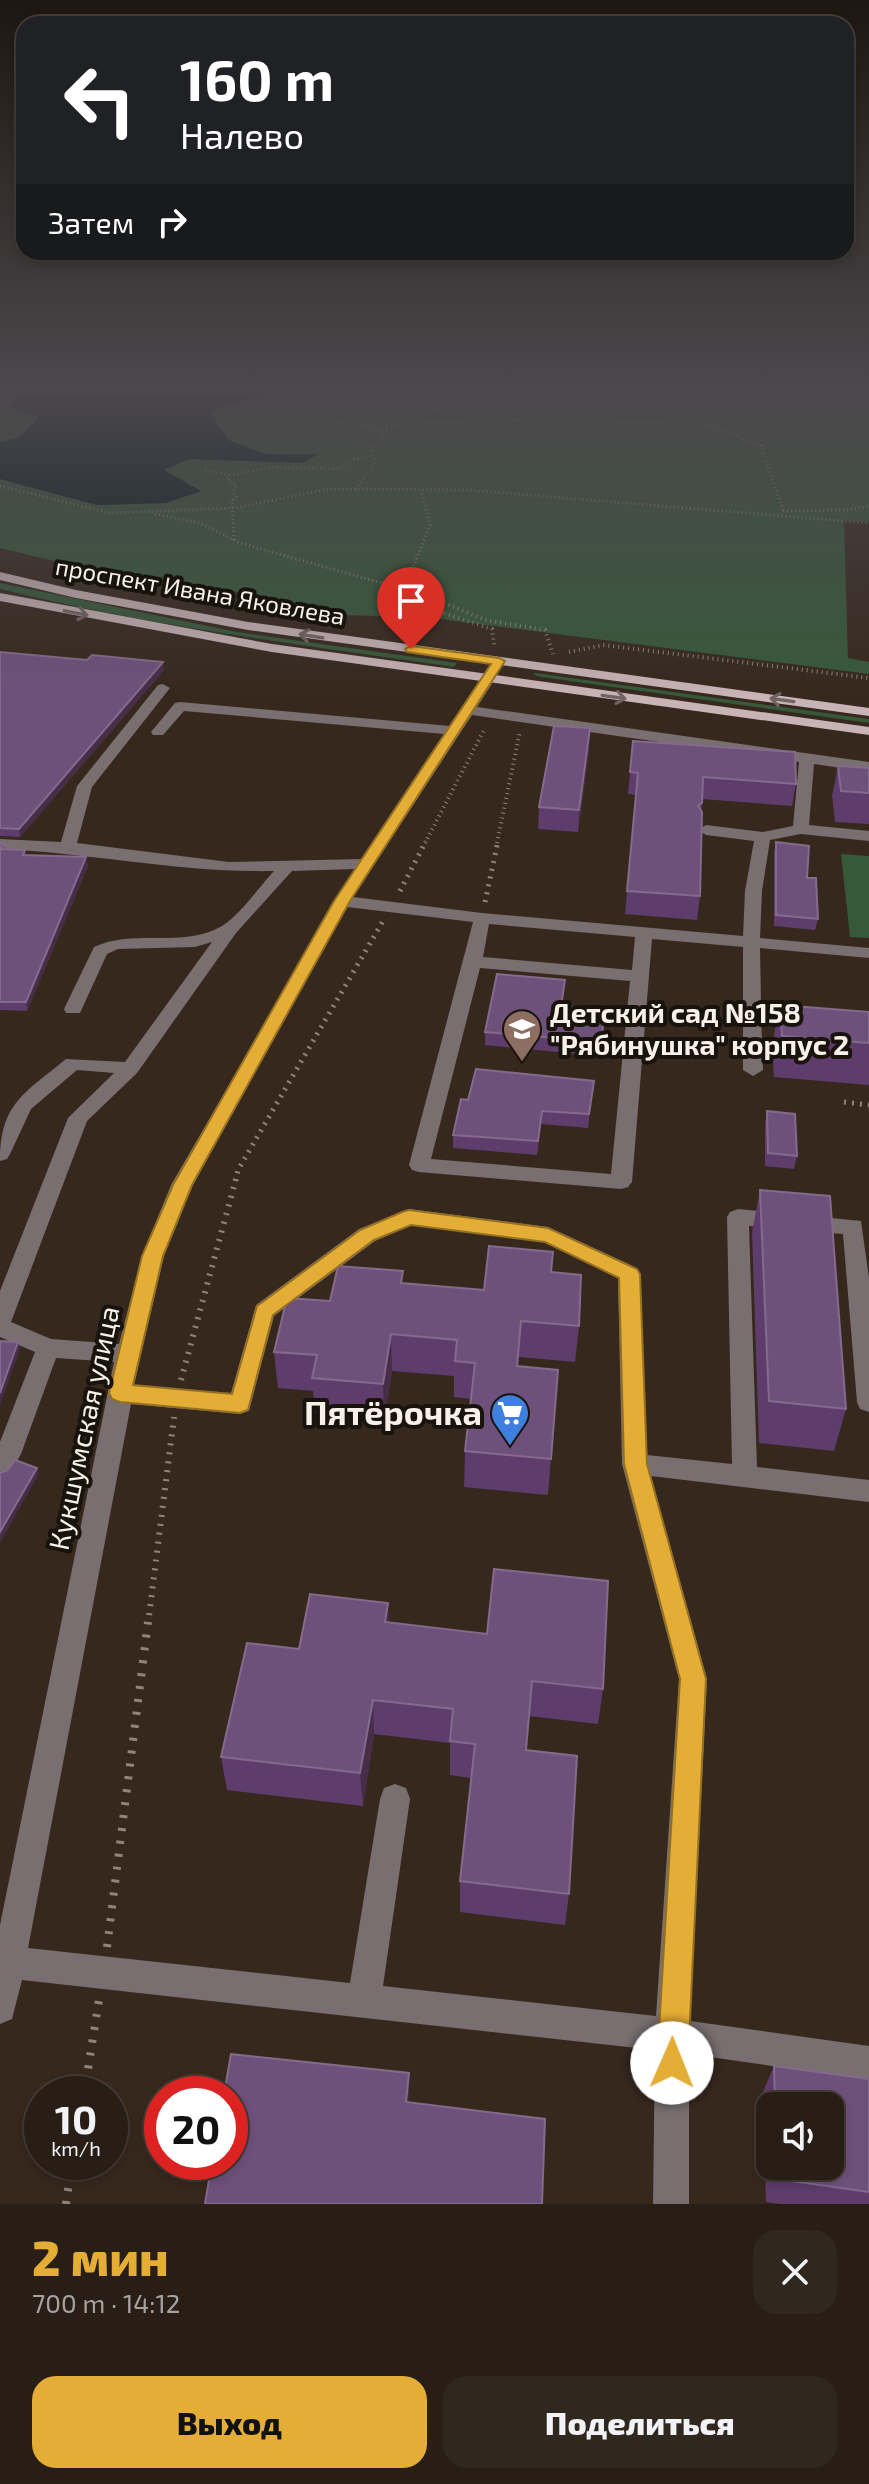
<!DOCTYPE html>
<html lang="ru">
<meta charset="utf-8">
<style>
:root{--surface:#281e16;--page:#30271f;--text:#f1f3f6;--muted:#a5a2a1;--line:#443c35;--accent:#e4ad35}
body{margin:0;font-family:"Exo 2",sans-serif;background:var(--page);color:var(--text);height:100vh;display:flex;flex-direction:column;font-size:30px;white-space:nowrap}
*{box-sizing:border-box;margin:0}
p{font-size:26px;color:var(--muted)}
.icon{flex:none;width:44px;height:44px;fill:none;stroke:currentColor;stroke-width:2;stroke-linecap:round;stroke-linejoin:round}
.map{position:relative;height:2204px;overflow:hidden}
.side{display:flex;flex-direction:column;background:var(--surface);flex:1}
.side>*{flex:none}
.guide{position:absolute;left:16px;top:16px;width:838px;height:244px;border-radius:24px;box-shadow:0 4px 12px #0003,0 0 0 2px var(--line);background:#202124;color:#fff;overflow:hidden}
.tools{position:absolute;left:756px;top:2092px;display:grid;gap:16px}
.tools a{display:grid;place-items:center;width:88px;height:88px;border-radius:16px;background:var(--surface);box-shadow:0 4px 12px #0003,0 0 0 2px var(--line);font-size:40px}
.speed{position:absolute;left:24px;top:2076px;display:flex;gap:16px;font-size:40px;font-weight:700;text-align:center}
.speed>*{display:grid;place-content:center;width:104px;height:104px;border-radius:50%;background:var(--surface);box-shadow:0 4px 12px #0003,0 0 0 2px var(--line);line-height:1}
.speed small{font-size:20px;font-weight:400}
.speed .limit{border:12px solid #d22;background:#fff;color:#111}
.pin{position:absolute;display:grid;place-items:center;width:68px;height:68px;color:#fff;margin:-82px -34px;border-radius:50% 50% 50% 0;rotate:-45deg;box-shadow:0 0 8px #0007}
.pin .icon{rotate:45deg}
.me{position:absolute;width:88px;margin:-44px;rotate:1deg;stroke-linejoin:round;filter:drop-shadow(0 0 6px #0008)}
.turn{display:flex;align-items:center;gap:28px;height:168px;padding:0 32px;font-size:36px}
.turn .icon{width:104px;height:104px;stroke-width:2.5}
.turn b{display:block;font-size:56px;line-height:68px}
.then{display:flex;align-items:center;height:76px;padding:0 32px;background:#0003;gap:16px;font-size:30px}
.round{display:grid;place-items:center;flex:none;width:84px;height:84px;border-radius:24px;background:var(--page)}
.summary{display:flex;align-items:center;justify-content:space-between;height:136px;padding:0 32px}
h1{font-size:48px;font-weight:800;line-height:60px;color:var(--accent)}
.action{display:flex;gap:16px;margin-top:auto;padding:16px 32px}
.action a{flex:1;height:92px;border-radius:24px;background:var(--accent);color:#111;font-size:32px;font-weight:800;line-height:92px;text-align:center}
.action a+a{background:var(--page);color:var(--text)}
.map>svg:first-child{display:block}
.green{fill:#37593a}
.water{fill:#001921}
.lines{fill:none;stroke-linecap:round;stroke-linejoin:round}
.path-far4{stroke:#90847b;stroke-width:3;stroke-dasharray:1 3;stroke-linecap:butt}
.path-far3{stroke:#90847b;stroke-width:4;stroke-dasharray:1 4;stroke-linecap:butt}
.path-far2{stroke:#90847b;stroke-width:5;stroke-dasharray:2 6;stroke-linecap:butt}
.path-far1{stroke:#90847b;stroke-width:6;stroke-dasharray:2 7;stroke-linecap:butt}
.path{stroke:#90847b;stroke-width:8;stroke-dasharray:3 10;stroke-linecap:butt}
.minor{fill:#796f71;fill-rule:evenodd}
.major{fill:#c8b3b6;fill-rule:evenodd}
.wall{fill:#5e3d6d;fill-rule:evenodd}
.shaded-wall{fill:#472d48}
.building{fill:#6e517b;stroke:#846a8c;stroke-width:2}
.oneway{stroke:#706362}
.route{fill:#e4ad35;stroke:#947022;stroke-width:2}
.labels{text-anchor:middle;stroke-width:8;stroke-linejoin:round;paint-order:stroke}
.far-street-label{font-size:24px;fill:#f9f0e9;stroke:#19130d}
.poi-label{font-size:28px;font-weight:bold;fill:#f9f0e9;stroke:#19130d;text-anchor:start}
.street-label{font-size:28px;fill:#f9f0e9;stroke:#19130d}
.near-poi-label{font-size:34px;font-weight:bold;fill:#f9f0e9;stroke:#19130d;text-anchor:end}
</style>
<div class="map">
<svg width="869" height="2204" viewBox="0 0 869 2204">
<rect width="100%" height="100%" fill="#36281d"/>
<g class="green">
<polygon points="0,388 19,388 10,408 40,416 19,438 0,442"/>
<polygon points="311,388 869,388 869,522 844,520 848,658 869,662 869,674 425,617 336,615 238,592 164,587 0,548 0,479 97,505 165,503 200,491 163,470 189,459 303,463 317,454 266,454 230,441 209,415 225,404"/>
<path d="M0,583l237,49 220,31 -3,4c-152,-22 -305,-41 -454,-78z"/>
<polygon points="535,673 869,719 869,723 542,677 534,675"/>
<polygon points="841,854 869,856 869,938 850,937"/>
</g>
<polygon class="water" points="19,388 71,388 114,398 138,395 135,388 311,388 225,404 209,415 230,441 266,454 319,454 302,463 189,459 164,470 201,491 166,503 97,505 0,479 0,442 19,438 39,417 9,408"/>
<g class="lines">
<g class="path-far4">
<polyline points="90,388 113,393 114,388"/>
<polyline points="340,388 341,391 250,408 239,413 239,417 294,413 357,426 389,421"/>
<polyline points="653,388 702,395 755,396"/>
<polyline points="775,388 812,410 869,416"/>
<polyline points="391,416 404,388"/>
<polygon points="538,416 524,421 508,419"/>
<polyline points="538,416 542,414"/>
<polyline points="538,416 560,413 619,422 709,425"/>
<polyline points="343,421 507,401 546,388"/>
<polyline points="387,426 508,419"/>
<polyline points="362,427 384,431"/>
<polyline points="761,445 783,511"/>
<polyline points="763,446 709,425 769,388"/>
<polyline points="205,470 230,475"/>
<polyline points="0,486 110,513 234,508 329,489 468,490 869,523"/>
<polyline points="356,489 375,462 370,449 381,439 387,425"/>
<polyline points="783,511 848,510 869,506"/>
<polyline points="155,514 200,523 240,543 389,585"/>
<polyline points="234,540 232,501 236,497 233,491 236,485 228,480 230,475 274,467 339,469 354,459 373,456"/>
<polyline points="406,585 430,525 421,490"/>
</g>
<g class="path-far3">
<polyline points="382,583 430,597 485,620 545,630 553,654"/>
<polyline points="407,583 425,607 492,629 494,645"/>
<polyline points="569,652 603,645 869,678"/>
<polyline points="425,843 484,730"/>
<polyline points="497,843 520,731"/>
</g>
<g class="path-far2">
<polyline points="400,891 426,841"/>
<polyline points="485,902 498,841"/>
<polyline points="844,1102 869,1105"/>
<polyline points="235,1181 238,1170 383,921"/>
</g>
<g class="path-far1">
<polyline points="181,1380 236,1179"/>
<polyline points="148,1624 174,1417"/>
</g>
<g class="path">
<polyline points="107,1947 148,1622"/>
<polyline points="84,2094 99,2000"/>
<polyline points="66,2204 72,2162"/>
</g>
<path class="minor" d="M488,675l7,4 -18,28 392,55v10l-55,-8 -5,61 60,6v10l-68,-7 -31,6 -8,51 -2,47 109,10v10l-109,-10 1,56 44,3 9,6 -9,6 -44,-4 2,55 -10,6 -10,-6v-123l-91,-8 -20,243 -4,5 -7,2 -202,-17 -7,-2 -3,-5 64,-243 -126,-15 -154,278 -29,71 -30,129 97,8 25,-88 103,-76 50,-20 139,18 89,41 3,6 7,181 85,9 -5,-247 3,-5 8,-3 123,12 8,57v134l-9,-3 -3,-7 -14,-168 -94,-8 8,241 112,13v22l-218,-26 56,203 -17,342 179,25v34l-180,-26v150h-36l2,-154 -633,-70 -10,39 -12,5v-99l114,-563 -58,-4 -35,96 -12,20 -9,4v-36l35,-90 -35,-15v-46l68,-173 46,-45 -37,-3 -46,39 -21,45 -3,5 -7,2c0,-58 25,-68 66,-102l59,3 87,-120 -17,5 -77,2 -11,5 -27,59h-14l-2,-4 30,-62c40,-19 89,2 128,-21 17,-10 38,-40 52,-55 -92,2 -183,-18 -274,-22v-10l61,3 16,-56 81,-101 5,-1 7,4 -78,99 -15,56 152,19 132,-3 83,-125 -260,-23 -21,24h-10l-2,-3 24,-29 5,-1 270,24 33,-50zM472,715l327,47 -6,64 -30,6 -57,-7 -8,5 8,5 48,6 -9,50 -2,45 -261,-23 -129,-16zM355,869l-184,316 -29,71 -23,88 -68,-5 -40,-17 76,-201 50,-48 99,-140 56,-62zM489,924l146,13 -3,33 -149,-13zM480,968l150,13 -19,193 -180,-15zM411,1225l133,17 74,36 4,186 57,215 -23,337 -273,-30 27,-187 -4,-11 -11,-4 -11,4 -4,11 -30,184 -322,-35 103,-544 109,10 9,-3 25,-95 101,-75z"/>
<g class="major">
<polygon points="0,572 76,590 248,622 869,708 869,716 248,630 76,598 0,580"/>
<polygon points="0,593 272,644 869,727 869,735 272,652 0,601"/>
</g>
</g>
<g class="wall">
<polygon points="0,652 164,670 20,837 0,836"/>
<polygon points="633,741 796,784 792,806 702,799 700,896 697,920 625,914 636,795 628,794"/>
<polygon points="589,750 578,832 538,829 539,807"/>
<polygon points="838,766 869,768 869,824 835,822 832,796"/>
<polygon points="776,842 807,878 818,919 815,930 774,926 774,853"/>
<polygon points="0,843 6,849 25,850 26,856 86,857 88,866 27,1011 0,1010"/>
<polygon points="564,993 562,1006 605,1011 600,1056 485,1045 485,1032"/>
<polygon points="780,1005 869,1012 869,1085 774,1077 772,1045"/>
<polygon points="592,1094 588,1128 541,1124 537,1155 453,1148 453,1135 468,1100"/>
<polygon points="767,1111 797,1156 794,1169 765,1166 765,1124"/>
<polygon points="760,1190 846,1409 834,1451 759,1443 752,1232"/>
<polygon points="551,1272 579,1326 575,1362 519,1357 518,1366 558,1370 548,1495 464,1487 465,1451 471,1399 454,1397 454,1376 392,1371 384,1421 315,1414 313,1391 278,1388 274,1352 330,1301 403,1283 484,1290"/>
<polygon points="389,1623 603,1689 598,1724 529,1716 526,1750 569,1894 565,1925 460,1912 460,1881 471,1778 450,1775 450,1743 374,1734 363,1806 227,1790 221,1757 299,1649"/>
<path d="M774,2066l95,13v125h-89l-14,-2 -3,-110zM770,2106h60v60h-60z"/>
</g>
<g class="shaded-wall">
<polygon points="163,662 164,670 20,837 19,829"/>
<polygon points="590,728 589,750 578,832 579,810"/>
<polygon points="86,857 88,866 27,1011 26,1002"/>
<polygon points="391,1334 392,1371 384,1421 383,1384"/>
<polygon points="18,1342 20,1349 0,1405 0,1393"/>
<polygon points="37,1468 39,1474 0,1543 0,1532"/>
<polygon points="388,1603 390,1638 385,1622"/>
<polygon points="373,1700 374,1734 363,1806 360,1773"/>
<polygon points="409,2073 409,2092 407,2121 406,2102"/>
</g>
<g class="building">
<polygon points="0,652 87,660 92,655 163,662 19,829 0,828"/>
<polygon points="554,726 590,728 579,810 539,807"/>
<polygon points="633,741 795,752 796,784 703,777 702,803 698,806 702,812 700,896 627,891 638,773 630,772"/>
<polygon points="838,766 869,768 869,793 841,791"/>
<polygon points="776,842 809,846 807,878 816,878 818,919 776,915"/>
<polygon points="0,843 5,844 1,849 25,850 23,855 86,857 26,1002 0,1002"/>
<polygon points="497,974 565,980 561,1006 605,1011 601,1042 485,1032"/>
<polygon points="780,1005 869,1012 869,1043 782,1036"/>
<polygon points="476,1069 594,1081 589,1114 542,1111 538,1141 453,1135 461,1099 468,1100"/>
<polygon points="767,1111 795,1114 797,1156 768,1153"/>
<polygon points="760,1190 830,1196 846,1409 769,1401"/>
<polygon points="489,1246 553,1252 551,1272 581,1275 579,1326 521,1321 517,1366 558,1370 551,1459 465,1451 475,1363 455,1361 457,1340 391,1334 383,1384 312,1378 317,1355 274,1352 287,1298 330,1301 338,1266 403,1271 401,1283 484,1290"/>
<polygon points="0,1341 18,1342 0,1393"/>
<polygon points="15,1460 37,1468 0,1532 0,1473 8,1470"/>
<polygon points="494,1569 608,1581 603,1689 532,1681 526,1750 577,1756 569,1894 460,1881 475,1744 450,1741 453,1709 373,1700 360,1773 221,1757 247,1643 299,1649 310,1594 388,1603 385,1622 487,1634"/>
<polygon points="231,2054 409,2073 406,2102 545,2119 542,2204 205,2204 212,2162 230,2162 230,2094 224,2094"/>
<polygon points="774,2066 869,2079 869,2192 777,2179 777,2166 830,2166 830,2106 775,2106"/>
</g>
<defs><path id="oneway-shaft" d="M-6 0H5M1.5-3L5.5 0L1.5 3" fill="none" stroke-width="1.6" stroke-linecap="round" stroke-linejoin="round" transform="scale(2)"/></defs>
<g class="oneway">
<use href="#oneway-shaft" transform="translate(76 613) rotate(11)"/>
<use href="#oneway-shaft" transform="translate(311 636) rotate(-171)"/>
<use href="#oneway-shaft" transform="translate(614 697) rotate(8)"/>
<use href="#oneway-shaft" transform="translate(782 700) rotate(-172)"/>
</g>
<linearGradient id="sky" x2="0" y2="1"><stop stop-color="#1e1610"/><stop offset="0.56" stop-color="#4c484c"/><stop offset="1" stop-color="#4c484c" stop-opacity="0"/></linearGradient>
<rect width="869" height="696" fill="url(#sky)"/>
<polygon class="route" points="411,646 499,658 505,661 350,901 192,1185 163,1256 133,1385 232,1394 257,1306 360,1230 402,1212 409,1210 548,1228 637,1269 640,1274 647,1464 706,1679 688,2063 683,2074 672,2079 661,2074 657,2063 680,1679 624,1464 619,1278 545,1242 411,1225 374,1240 273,1315 248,1410 240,1413 120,1402 112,1399 109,1393 142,1256 173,1185 334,901 491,664 407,652 405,649"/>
<defs>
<symbol id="school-pin" viewBox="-11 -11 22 30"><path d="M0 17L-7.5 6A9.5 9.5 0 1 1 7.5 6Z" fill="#8d6e63" stroke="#19130d"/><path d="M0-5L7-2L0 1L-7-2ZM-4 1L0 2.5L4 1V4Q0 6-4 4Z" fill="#fff"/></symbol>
<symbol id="supermarket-pin" viewBox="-11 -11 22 30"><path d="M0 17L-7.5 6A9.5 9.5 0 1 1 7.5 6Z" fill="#3f7fe0" stroke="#19130d"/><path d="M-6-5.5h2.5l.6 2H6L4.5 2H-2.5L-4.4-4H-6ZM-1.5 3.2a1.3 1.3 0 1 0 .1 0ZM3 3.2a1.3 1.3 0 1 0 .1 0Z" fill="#fff"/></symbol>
</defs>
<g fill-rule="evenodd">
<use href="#school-pin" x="500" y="1007" width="44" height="60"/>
<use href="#supermarket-pin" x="488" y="1391" width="44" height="60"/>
</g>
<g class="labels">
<g class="far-street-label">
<text transform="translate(200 592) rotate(10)" y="8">проспект Ивана Яковлева</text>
</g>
<g class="poi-label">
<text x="550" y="1023">Детский сад №158<tspan x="550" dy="32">"Рябинушка" корпус 2</tspan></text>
</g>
<g class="street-label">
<text transform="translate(84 1428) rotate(-78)" y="10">Кукшумская улица</text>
</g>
<g class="near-poi-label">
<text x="482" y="1425">Пятёрочка</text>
</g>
</g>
</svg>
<div class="tools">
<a><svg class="icon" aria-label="sound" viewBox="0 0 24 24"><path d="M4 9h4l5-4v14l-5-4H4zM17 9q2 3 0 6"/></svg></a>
</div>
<div class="speed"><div>10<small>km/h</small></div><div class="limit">20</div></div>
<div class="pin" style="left:411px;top:649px;background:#d93025"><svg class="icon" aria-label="arrive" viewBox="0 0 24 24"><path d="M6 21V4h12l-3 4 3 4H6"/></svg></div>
<svg class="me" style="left:672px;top:2063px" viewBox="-20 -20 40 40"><circle r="19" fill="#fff"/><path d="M0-13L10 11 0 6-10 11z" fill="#e4ad35"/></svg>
<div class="guide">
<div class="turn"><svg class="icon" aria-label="left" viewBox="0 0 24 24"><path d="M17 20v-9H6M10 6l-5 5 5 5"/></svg><div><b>160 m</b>Налево</div></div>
<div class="then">Затем<svg class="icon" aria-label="right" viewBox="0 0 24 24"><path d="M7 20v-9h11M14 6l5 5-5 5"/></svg></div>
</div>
</div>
<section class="side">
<div class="summary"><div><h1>2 мин</h1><p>700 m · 14:12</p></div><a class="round"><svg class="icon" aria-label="close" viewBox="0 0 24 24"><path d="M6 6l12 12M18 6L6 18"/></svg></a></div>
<div class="action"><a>Выход</a><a>Поделиться</a></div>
</section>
